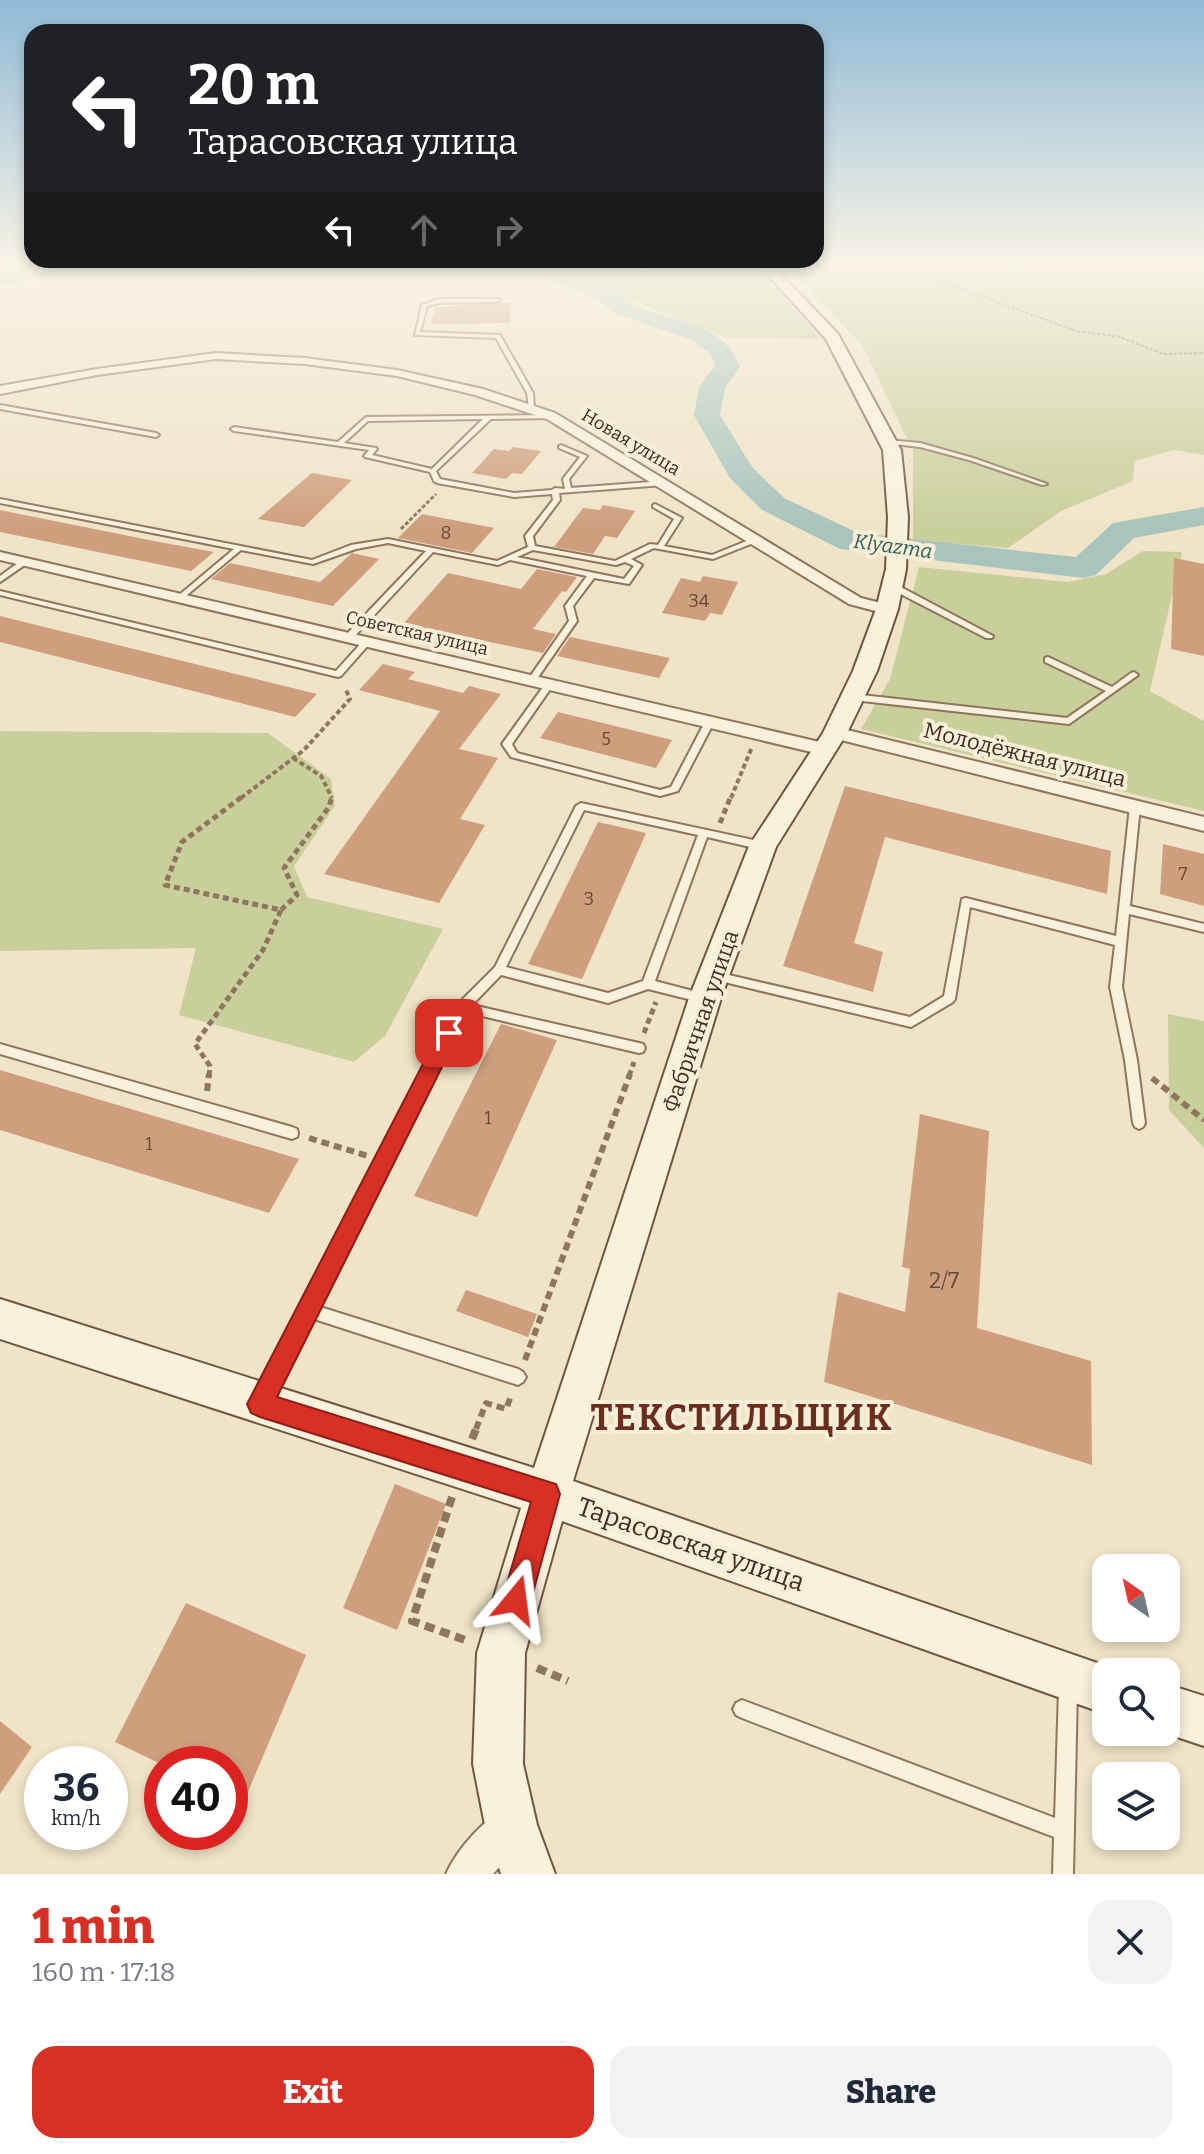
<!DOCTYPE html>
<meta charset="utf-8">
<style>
:root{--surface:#fff;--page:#f2f2f3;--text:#1f2937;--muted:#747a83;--accent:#d93025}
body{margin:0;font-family:Bitter,serif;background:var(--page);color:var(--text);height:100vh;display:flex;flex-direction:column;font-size:30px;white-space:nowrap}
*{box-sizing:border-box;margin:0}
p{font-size:26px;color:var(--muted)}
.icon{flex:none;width:44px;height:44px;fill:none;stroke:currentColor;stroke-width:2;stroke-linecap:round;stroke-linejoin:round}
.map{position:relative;height:1874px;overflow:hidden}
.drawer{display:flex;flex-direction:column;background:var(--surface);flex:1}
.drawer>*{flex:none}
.banner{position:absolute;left:24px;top:24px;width:800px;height:244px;border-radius:24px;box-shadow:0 4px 12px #0003;background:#202124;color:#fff;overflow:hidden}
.needle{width:52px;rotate:326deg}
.buttons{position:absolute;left:1092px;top:1554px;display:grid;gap:16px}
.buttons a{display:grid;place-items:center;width:88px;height:88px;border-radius:16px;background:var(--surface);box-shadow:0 4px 12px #0003;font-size:40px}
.speed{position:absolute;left:24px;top:1746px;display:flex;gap:16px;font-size:40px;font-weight:700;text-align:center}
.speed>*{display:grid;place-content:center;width:104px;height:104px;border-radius:50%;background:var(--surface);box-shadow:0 4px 12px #0003;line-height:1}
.speed small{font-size:20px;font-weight:400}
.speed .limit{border:12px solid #d22;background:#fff;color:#111}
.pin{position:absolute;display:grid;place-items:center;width:68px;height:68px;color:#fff;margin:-34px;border-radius:16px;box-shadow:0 4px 12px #0006}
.me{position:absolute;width:88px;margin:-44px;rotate:16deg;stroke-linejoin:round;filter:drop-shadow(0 0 6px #0008)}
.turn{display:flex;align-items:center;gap:28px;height:168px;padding:0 32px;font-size:36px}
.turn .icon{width:104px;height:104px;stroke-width:2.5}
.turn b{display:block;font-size:56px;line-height:68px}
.lanes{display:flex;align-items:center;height:76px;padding:0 32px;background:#0003;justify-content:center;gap:40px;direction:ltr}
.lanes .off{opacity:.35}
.round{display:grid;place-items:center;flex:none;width:84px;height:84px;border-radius:24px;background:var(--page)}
.headline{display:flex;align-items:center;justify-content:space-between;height:136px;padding:0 32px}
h1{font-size:48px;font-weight:800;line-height:60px;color:var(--accent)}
.cta{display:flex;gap:16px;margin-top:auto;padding:16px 32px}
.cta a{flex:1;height:92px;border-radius:24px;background:var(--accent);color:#fff;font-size:32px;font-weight:800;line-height:92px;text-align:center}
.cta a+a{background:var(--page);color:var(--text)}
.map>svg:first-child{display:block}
.green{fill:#c9cf9b}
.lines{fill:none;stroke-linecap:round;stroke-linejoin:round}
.river{fill:#a9c4bc;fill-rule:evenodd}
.building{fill:#cf9f7d}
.lane-casing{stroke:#8d765c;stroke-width:4}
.street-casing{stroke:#8d765c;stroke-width:4}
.secondary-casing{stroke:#6f573f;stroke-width:4}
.path-far5{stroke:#8d765c;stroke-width:2;stroke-dasharray:3 2;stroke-linecap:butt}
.path-far4{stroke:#8d765c;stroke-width:3;stroke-dasharray:4 2;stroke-linecap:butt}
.path-far3{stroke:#8d765c;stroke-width:4;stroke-dasharray:5 3;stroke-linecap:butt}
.path-far2{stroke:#8d765c;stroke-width:5;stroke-dasharray:6 4;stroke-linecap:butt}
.path-far1{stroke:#8d765c;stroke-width:6;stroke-dasharray:8 5;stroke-linecap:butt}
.path{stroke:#8d765c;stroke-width:8;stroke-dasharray:10 6;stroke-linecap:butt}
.lane{fill:#faf1dc;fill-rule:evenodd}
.street{fill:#faf1dc;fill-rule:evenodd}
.secondary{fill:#faf1dc;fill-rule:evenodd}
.route{fill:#d93025;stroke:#8d1f18;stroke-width:2}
.labels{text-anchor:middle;stroke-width:8;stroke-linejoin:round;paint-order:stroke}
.far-street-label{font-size:18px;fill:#3d2e20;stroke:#f7eed8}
.number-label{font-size:18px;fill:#624a37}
.far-water-label{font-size:20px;font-style:italic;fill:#2f5d5a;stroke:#f7eed8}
.street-label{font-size:22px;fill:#3d2e20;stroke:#f7eed8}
.near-number-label{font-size:22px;fill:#624a37}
.near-street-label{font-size:26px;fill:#3d2e20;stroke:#f7eed8}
.near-district-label{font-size:36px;font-weight:bold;letter-spacing:2px;fill:#6b2e1e;stroke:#f7eed8}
</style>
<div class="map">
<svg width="1204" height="1874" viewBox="0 0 1204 1874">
<rect width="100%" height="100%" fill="#f0e4c8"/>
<g class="green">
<polygon points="546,266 756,266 821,339 725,337"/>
<polygon points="787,266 1204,266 1204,455 1174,450 1135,461 1133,481 1061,511 1008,548 913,540 913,451 862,345"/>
<polygon points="1143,551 1182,552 1150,691 1204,721 1204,811 861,729 890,679 919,567 1068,582 1106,574"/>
<polygon points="0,731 268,733 331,779 335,806 294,866 307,897 443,929 385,1036 354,1062 179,1015 196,948 0,951"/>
<polygon points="1168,1014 1204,1021 1204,1148 1169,1110"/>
</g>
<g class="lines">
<g class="river">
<polygon points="38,266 86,266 76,272 0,285 0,273"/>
<path d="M523,266c30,0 62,8 89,23 8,4 13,11 20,15 40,19 90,15 108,63l-15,21 -5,27 32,52 32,31 74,35 218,24 37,-34 91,-16v18l-70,13 -38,37 -12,3 -244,-29 -78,-39 -32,-32 -36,-63 5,-28 16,-21 -4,-12 -21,-15 -76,-26 -16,-14 -72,-29z"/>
</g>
</g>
<g class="building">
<polygon points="501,303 512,303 509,323 431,324 436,307"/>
<polygon points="513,447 541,451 522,474 512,473 506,479 472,473 494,449 509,451"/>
<polygon points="312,473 352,480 304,527 258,519"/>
<polygon points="603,505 635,511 617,538 605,536 593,554 554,547 583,508 600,510"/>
<polygon points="0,510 154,541 214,552 191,571 0,532"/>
<polygon points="422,514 494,528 472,553 398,538"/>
<polygon points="352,553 379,559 333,606 211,579 230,563 320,582"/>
<polygon points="1174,558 1204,564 1204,656 1171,649"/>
<polygon points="537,569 577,577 566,592 562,591 533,629 556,634 543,653 403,624 448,573 521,589"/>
<polygon points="703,576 738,582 722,615 710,613 705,621 662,613 681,578 700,582"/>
<polygon points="0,616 317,694 295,717 0,642"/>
<polygon points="570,637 670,658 659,678 557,656"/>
<polygon points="383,664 415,672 408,679 463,693 469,686 501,694 459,749 498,758 460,819 485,825 439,903 324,874 440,711 359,690"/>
<polygon points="558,712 672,740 656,768 540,738"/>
<polygon points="845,786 1111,851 1107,894 885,837 854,943 883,952 873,992 783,966"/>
<polygon points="598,822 646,833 582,979 528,964"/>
<polygon points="1163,844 1204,854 1204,906 1160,894"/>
<polygon points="501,1024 557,1040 477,1217 414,1196"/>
<polygon points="0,1070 299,1159 269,1213 0,1130"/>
<polygon points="920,1114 989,1131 977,1328 1091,1361 1092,1465 824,1382 838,1292 905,1312 910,1269 902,1267"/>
<polygon points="466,1290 537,1314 528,1337 456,1311"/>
<polygon points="395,1484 446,1504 397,1630 343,1608"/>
<polygon points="186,1603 306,1655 230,1834 230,1764 161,1764 115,1742"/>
<polygon points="0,1721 32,1747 0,1794"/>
</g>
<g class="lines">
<defs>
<g id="lane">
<polygon points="439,299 500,299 498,302 439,303 427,306 420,332 500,335 533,393 534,409 529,408 527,393 496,338 415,335 422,305"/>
<polygon points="0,405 156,433 159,435 156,437 0,409"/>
<path d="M553,415v2l-2,1 -60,1 -55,52 4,8 74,14 38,-3 3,-2 10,1 -2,-10 17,-22 -21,-9v-2l2,-1 26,11 -18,23 2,9 93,-7 3,2 -3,2 -105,8 1,7 -27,36 2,10 80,15 35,-17 8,1 16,-26 -21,-12v-2l2,-1 27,14 -18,28 48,9 42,-17 7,2 -48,19 -59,-11 -23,11 11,6 -13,19 -35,-6 -21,28 4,15 -43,62 -3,1 -4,-3 42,-60 -4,-15 22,-30 -77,-16 -12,5 -65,-13 -82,88h-6v-4l81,-85 -38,-8 -32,6 -43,15 -72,-14 -60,50 -4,-2 1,-2 56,-47 -234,-46v-4l312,61 39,-15 37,-6 109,22 31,-14 -3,-11 28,-36 -1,-6 -38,3 -77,-14 -3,-2 -4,-9 -65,-15 -1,-1 5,-6 -135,-19 -3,-2 3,-2 104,15 28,-25zM483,419l-51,50 -60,-14 5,-6 -1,-1 -32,-5 24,-22zM533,550l83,15 9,-3 9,4 -10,13 -107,-22z"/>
<polygon points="887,440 920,443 973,458 1047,484 1042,485 969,460 920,447 885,443 884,442"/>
<polygon points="22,560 29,562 0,582 0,576"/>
<polygon points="889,584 895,584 993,636 992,638 986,638 889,588"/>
<polygon points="0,591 336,671 364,640 370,640 371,642 341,676 338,677 0,595"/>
<polygon points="1048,657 1112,687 1131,673 1134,672 1138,675 1069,724 853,700 849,697 853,694 1067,718 1106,691 1045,662 1045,658"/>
<polygon points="549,682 553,685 512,744 517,753 660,790 671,787 706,720 712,720 714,722 678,791 660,796 511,757 502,744 546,683"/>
<path d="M581,803l186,40 1,3 -1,3 -4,1 -56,-13 -52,144 53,14 2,3 -2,3 -4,2 -56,-14 -40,14 -107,-28 -29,30 167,38 4,1 2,4 -2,4 -4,1 -174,-41 -148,294 201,63 5,3 3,5 -3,5 -5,3 -207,-67 -42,83 -5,3 -5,-3 -3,-5 3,-5 199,-387 37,-37 81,-161zM584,810l114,25 -55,146 -35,12 -102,-26z"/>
<polygon points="1135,803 1140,806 1130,906 1204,924 1204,932 1129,914 1122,987 1137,1060 1145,1123 1143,1127 1139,1129 1135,1127 1133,1123 1125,1060 1110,987 1115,945 970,907 955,999 953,1002 911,1027 716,980 712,979 710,976 712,973 716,972 910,1017 944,996 962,899 966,898 1116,936 1130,806"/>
<polygon points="0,1044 292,1127 297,1129 298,1133 297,1137 292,1139 0,1054"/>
<polygon points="1068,1680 1074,1683 1077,1689 1073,1874 1053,1874 1054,1837 742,1718 736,1715 733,1709 736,1703 742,1700 1055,1818 1059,1689 1062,1683"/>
</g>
<g id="street">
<polygon points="216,353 305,358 397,370 483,389 555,413 861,598 893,606 895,609 887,614 849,604 547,419 475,395 397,376 305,364 216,359 97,375 0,394 0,386 97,369"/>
<polygon points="0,552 824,743 833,749 824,755 0,560"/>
<polygon points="835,727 1204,817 1204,831 829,737 826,733 829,729"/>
<path d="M511,1806l14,5 5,14 -5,14 -32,35h-47c11,-25 40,-58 65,-68z"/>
</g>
<g id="secondary">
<polygon points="760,266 773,266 838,334 901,450 908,517 906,569 898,609 877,671 847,733 776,847 721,998 573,1481 1123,1672 1106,1672 1106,1714 562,1521 525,1653 523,1764 537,1825 555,1874 501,1874 485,1825 473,1764 477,1653 521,1508 0,1339 0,1299 534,1468 689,998 749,846 823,733 853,671 876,609 886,569 888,517 883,450 826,339"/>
<polygon points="1166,1684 1204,1696 1204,1746 1162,1732 1166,1732"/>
</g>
</defs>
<use href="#lane" class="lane-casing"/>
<use href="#street" class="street-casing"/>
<use href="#secondary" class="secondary-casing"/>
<g class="path-far5">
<polyline points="589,266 642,271 700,266"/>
<polyline points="899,266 1076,331 1120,337 1163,354 1204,353"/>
</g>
<polyline class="path-far4" points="401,529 436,494"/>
<g class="path-far3">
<polyline points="293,758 321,776 332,798"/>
<polyline points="241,798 304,750 350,699 345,688"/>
<polyline points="731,798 752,747"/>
</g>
<g class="path-far2">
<polyline points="720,823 731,796"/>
<polyline points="281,910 297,895 284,868 329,807 332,796"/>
<polyline points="644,1033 656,1002"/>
<polyline points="209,1076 210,1066 195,1044 263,950 281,910 165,885 182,842 243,796"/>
<polyline points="629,1076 634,1062"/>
</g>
<g class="path-far1">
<polyline points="1152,1078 1204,1120"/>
<polyline points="207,1091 209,1074"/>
<polyline points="309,1138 368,1156"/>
<polyline points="525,1360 630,1074"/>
<polyline points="476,1429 486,1403 506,1409 511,1396"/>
</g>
<g class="path">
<polyline points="472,1439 477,1427"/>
<polyline points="452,1497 412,1621 468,1641"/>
<polyline points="537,1668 568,1681"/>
</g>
<use href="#lane" class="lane"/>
<use href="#street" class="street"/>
<use href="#secondary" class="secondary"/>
</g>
<linearGradient id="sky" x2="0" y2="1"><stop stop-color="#8fbad6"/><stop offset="0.5" stop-color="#f8f3e6"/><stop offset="1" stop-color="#f8f3e6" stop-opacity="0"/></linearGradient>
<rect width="1204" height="528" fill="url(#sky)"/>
<polygon class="route" points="449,1025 456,1027 459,1033 277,1397 556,1484 560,1494 531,1600 526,1610 516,1614 506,1610 502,1600 531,1502 260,1417 251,1413 247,1404 442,1027"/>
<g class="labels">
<g class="far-street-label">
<text transform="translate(631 442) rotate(31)" y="6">Новая улица</text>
<text transform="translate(417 633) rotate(13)" y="6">Советская улица</text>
</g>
<g class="number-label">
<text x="446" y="539">8</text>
<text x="699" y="607">34</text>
<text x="606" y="745">5</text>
<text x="1183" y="880">7</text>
<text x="589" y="905">3</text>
<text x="488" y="1124">1</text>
<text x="149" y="1150">1</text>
</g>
<g class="far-water-label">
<text transform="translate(893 546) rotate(8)" y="7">Klyazma</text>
</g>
<g class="street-label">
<text transform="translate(1025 754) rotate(14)" y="8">Молодёжная улица</text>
<text transform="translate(700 1021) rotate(-71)" y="8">Фабричная улица</text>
</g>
<g class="near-number-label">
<text x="944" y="1288">2/7</text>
</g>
<g class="near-street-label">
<text transform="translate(691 1544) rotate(19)" y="9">Тарасовская улица</text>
</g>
<g class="near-district-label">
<text x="742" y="1430">ТЕКСТИЛЬЩИК</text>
</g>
</g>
</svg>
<div class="buttons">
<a><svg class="needle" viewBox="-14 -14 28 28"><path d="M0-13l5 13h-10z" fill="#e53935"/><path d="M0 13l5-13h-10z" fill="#747a83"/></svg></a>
<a><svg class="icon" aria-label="search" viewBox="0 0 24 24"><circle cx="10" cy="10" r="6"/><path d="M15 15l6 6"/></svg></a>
<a><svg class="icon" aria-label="layers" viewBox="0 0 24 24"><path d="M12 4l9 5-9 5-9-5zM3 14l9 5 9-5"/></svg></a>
</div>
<div class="speed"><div>36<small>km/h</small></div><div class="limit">40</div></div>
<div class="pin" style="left:449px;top:1033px;background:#d93025"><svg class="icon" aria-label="arrive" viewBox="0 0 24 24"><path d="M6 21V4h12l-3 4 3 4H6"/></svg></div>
<svg class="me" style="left:516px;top:1600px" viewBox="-20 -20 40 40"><path d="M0-17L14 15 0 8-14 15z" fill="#d93025" stroke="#fff" stroke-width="4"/></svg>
<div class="banner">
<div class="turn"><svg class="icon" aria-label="left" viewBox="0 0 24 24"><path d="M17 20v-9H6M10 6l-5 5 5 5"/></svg><div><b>20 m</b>Тарасовская улица</div></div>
<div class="lanes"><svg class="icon" aria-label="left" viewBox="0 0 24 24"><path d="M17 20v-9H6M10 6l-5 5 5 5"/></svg><svg class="icon off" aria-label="ahead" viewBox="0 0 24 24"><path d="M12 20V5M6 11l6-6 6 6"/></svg><svg class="icon off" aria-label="right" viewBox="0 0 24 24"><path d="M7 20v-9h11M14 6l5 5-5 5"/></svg></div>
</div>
</div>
<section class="drawer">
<div class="headline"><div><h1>1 min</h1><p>160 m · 17:18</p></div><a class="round"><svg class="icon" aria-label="close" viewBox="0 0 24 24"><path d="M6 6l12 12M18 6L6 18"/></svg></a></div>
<div class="cta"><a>Exit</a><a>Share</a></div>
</section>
